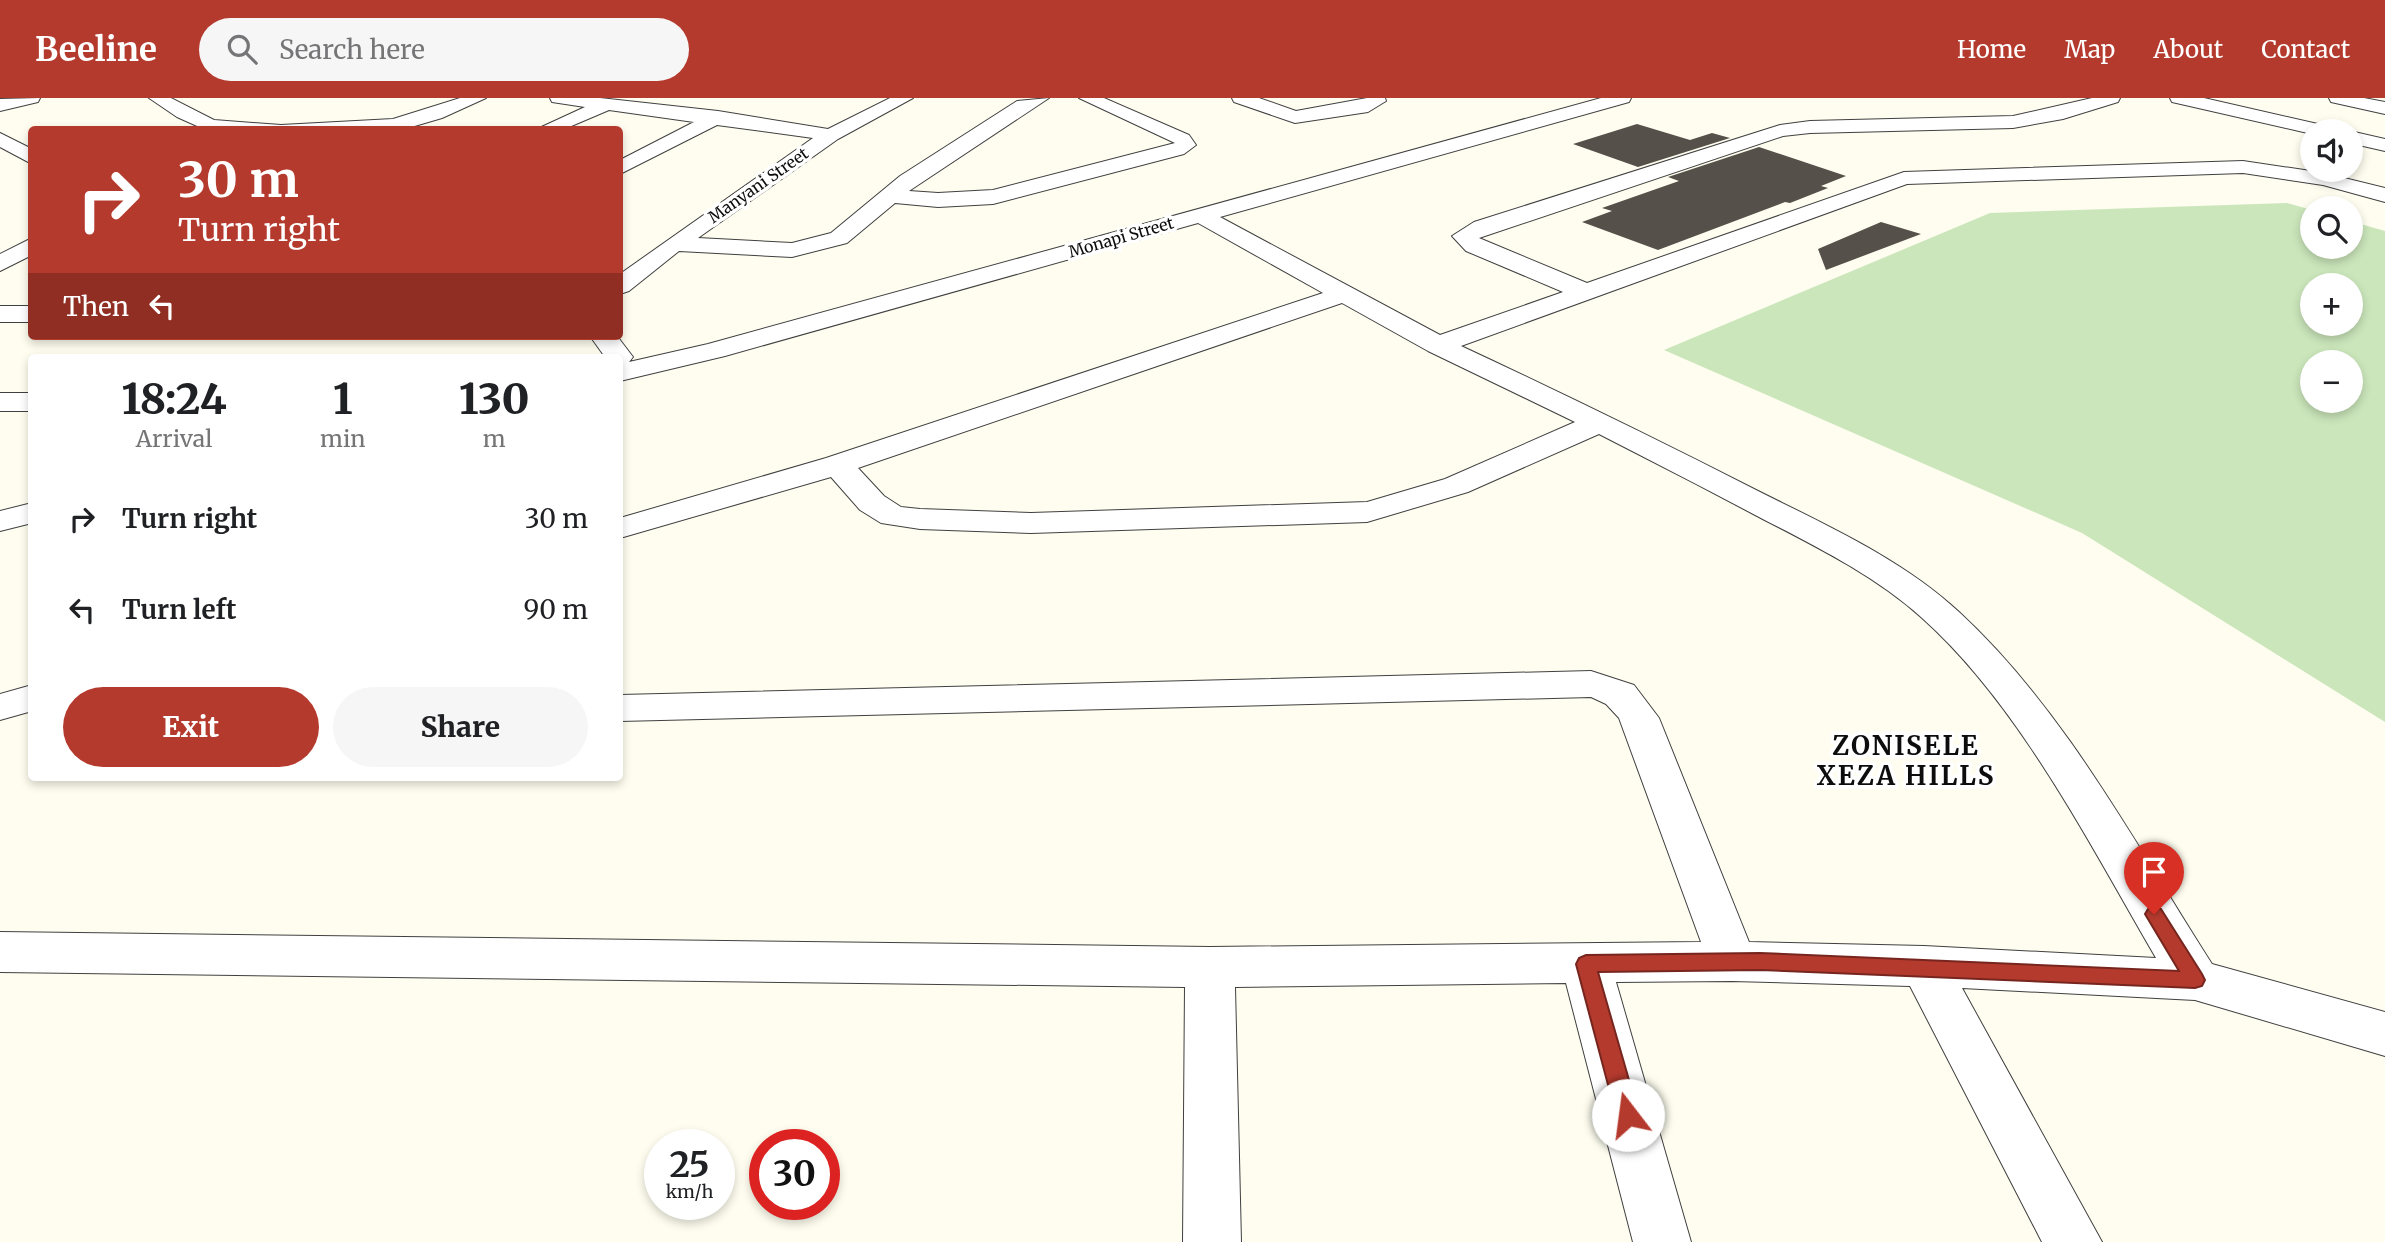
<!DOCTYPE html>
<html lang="en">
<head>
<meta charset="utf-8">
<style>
  :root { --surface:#fff; --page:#f6f6f6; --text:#202124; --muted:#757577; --accent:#b53a2e }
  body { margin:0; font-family:Merriweather,serif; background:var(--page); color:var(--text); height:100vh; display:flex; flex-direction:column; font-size:26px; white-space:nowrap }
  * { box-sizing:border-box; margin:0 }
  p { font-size:23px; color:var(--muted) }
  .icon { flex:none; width:38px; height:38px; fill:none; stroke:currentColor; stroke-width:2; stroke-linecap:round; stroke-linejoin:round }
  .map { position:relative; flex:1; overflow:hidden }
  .drawer { position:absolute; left:28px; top:256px; width:595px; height:427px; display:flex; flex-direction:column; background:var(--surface); border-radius:7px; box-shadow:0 4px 10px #0003 }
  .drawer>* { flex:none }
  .guide { position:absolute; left:28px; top:28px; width:595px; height:214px; border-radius:7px; box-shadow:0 4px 10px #0003; background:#b53a2e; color:#fff; overflow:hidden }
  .controls { position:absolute; left:2300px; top:21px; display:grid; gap:14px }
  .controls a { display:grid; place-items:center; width:63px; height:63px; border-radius:50%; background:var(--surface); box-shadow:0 4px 10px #0003; font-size:35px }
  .speed { position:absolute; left:644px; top:1031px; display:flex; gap:14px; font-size:35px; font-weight:700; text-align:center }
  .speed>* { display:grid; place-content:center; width:91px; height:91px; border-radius:50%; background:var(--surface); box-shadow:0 4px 10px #0003; line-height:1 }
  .speed small { font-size:18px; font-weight:400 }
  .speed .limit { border:10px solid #d22; background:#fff; color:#111 }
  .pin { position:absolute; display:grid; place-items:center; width:60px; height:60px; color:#fff; margin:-72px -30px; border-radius:50% 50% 50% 0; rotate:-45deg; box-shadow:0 0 7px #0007 }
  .pin .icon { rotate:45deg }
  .me { position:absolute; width:77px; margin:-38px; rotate:345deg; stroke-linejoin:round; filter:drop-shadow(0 0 5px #0008) }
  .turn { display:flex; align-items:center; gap:24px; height:147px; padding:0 35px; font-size:32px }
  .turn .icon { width:91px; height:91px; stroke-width:2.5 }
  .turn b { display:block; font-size:49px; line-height:60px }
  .then { display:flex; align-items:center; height:66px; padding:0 35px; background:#0003; gap:14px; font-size:26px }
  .eta { display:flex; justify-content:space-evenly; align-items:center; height:119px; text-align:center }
  .eta b { font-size:42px; font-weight:800; line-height:49px }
  .cta { display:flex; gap:14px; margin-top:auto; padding:14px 35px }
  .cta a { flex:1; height:80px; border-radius:42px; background:var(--accent); color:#fff; font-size:28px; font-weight:800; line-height:80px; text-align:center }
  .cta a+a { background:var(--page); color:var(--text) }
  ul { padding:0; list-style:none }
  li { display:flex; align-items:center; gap:21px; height:91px; padding:0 35px }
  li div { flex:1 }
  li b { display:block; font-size:26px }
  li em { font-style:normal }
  header { display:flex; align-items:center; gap:42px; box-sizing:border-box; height:98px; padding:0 35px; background:var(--accent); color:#fff }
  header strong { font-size:33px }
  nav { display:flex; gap:38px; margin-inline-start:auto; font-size:24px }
  .search { width:490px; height:63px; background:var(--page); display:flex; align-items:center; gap:18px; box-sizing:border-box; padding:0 24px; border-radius:38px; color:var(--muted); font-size:26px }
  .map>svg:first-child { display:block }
  .green { fill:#cbe6bb; fill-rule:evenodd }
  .building { fill:#55504a }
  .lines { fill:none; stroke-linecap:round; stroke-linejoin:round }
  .minor-casing { stroke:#404040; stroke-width:2 }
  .minor { fill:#fff; fill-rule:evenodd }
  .route { fill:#b53a2e; stroke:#76261e; stroke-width:2 }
  .labels { text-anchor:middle; stroke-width:7; stroke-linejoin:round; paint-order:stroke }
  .far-street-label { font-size:16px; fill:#0d0d0d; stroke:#fff }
  .district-label { font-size:26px; font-weight:bold; letter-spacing:2px; fill:#0d0d0d; stroke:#fff }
</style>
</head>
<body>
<header>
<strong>Beeline</strong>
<div class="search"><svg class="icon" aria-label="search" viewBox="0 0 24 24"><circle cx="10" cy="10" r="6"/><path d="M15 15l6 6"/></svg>Search here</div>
<nav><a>Home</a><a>Map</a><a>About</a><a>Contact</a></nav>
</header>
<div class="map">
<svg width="2385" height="1144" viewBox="0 0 2385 1144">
  <rect width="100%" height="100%" fill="#fefdef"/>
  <!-- green -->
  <path class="green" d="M2287,105L2312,112V149H2350V123L2385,133V624L2082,435L1664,252L1990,115ZM2312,187H2350V226H2312ZM2312,264H2350V303H2312Z"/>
  <!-- building -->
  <path class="building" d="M1637,26L1690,42L1712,35L1730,40L1638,69L1573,46Z
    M1759,49L1846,78L1821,88L1828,90L1790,105L1785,104L1658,152L1582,124L1612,113L1602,110L1679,83L1668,79Z
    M1881,124L1921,136L1826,172L1818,151Z"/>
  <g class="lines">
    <defs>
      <path id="minor" d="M40,0L38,4L0,13V1Z
        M149,0H171L214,22L281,27L393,21L460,0H486L442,20L401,32H206L177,19Z
        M550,0H600L718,13L828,31L890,0H913L838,41L698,140L792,145L831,135L900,78L1017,3L1049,0L909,93L938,95L993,92L1175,45L1079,0H1104L1189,37L1196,47L1184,56L993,106L938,109L895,105L847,145L792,159L679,153L629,193L620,196V176L813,40L717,27L620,76V62L694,24L609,12L562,32H535L585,9L552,4Z
        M1232,0H1259L1296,13L1367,0H1385L1386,3L1368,14L1295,25L1234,4Z
        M1601,0H1631L1629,4L1220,119L1440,237L1563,194L1466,153L1452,138L1474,124L1780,27L1810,23L2013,18L2092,0H2120L2118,4L2063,21L2013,30L1810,35L1783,38L1479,140L1587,185L1904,74L2243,63L2324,75L2385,90V104L2323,87L2243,75L1907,86L1461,248C1560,294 1658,342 1756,392C1826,427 1902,461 1959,514C2065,612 2135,746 2212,866L2385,914V958L2195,902L1962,890L2102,1144H2042L1910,888L1732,883L1616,884L1691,1144H1633L1566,885L1235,889L1241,1144H1183L1185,889L0,874V834L1210,849L1701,844L1619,620L1606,606L1591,599L620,623V597L1591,573L1634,587L1659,620L1749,844L1924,848L2156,860C2090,747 2019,606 1921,519C1874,477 1815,448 1759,419C1706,391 1652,363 1599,336L1468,394L1367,424L1031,435L920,431L881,425L860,412L831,379L620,440V420L826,360L1323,195L1198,125L725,258L620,283V259H605L590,238H617L633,259L629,264L708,246ZM1342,205L1428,253L1575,324L1445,381L1367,404L1031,415L920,411L901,409L884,398L858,370Z
        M2170,0H2204L2331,29L2334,33H2312V36L2172,4Z
        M2329,0H2364L2385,4V16L2331,4Z
        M2350,33L2385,41V53L2350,45Z
        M0,35L32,51V66L0,49Z
        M32,140V157L0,173V156Z
        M0,208H32V224H0Z
        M0,295H32V313H0Z
        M32,405V425L0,433V413Z
        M32,587V613L0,622V596Z"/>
    </defs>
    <!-- minor casing -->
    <use href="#minor" class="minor-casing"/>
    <!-- minor -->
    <use href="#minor" class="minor"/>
  </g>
  <!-- route -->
  <path class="route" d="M2154,808L2161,811L2202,876L2205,882L2202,888L2195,890L1760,872L1598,874L1639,1017L1635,1025L1628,1028L1620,1025L1616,1017L1576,866L1579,860L1586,857L1760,855L2179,873L2145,816L2148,811Z"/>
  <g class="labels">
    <!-- far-street labels -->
    <g class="far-street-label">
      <text transform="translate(758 87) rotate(-35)" y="6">Manyani Street</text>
      <text transform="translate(1121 139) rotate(-16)" y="6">Monapi Street</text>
    </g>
    <!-- district labels -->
    <g class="district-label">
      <text x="1906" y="657">ZONISELE<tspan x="1906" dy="30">XEZA HILLS</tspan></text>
    </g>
  </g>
</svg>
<div class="controls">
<a><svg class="icon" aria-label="sound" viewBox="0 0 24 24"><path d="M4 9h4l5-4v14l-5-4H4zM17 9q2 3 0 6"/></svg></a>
<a><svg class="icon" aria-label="search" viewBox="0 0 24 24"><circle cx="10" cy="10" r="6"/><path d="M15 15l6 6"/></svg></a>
<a>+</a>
<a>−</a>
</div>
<div class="speed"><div>25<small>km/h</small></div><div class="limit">30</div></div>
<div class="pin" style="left:2154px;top:816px;background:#d93025"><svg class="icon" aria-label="arrive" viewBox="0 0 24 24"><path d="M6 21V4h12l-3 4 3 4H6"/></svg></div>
<svg class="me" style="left:1628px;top:1017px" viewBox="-20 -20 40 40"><circle r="19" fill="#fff"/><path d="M0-13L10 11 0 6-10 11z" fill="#b53a2e"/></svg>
<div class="guide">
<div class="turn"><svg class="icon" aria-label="right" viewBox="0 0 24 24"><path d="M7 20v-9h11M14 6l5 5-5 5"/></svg><div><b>30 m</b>Turn right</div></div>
<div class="then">Then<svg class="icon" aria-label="left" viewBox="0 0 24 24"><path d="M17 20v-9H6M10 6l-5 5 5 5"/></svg></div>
</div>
<section class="drawer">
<div class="eta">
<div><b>18:24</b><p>Arrival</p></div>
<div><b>1</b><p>min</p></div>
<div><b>130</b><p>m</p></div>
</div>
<ul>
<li><svg class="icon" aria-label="right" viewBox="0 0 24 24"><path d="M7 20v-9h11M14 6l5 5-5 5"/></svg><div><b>Turn right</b></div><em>30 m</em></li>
<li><svg class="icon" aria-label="left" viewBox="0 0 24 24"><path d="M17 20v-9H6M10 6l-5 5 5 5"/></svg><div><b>Turn left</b></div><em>90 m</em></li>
</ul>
<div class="cta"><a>Exit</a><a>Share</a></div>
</section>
</div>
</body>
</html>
